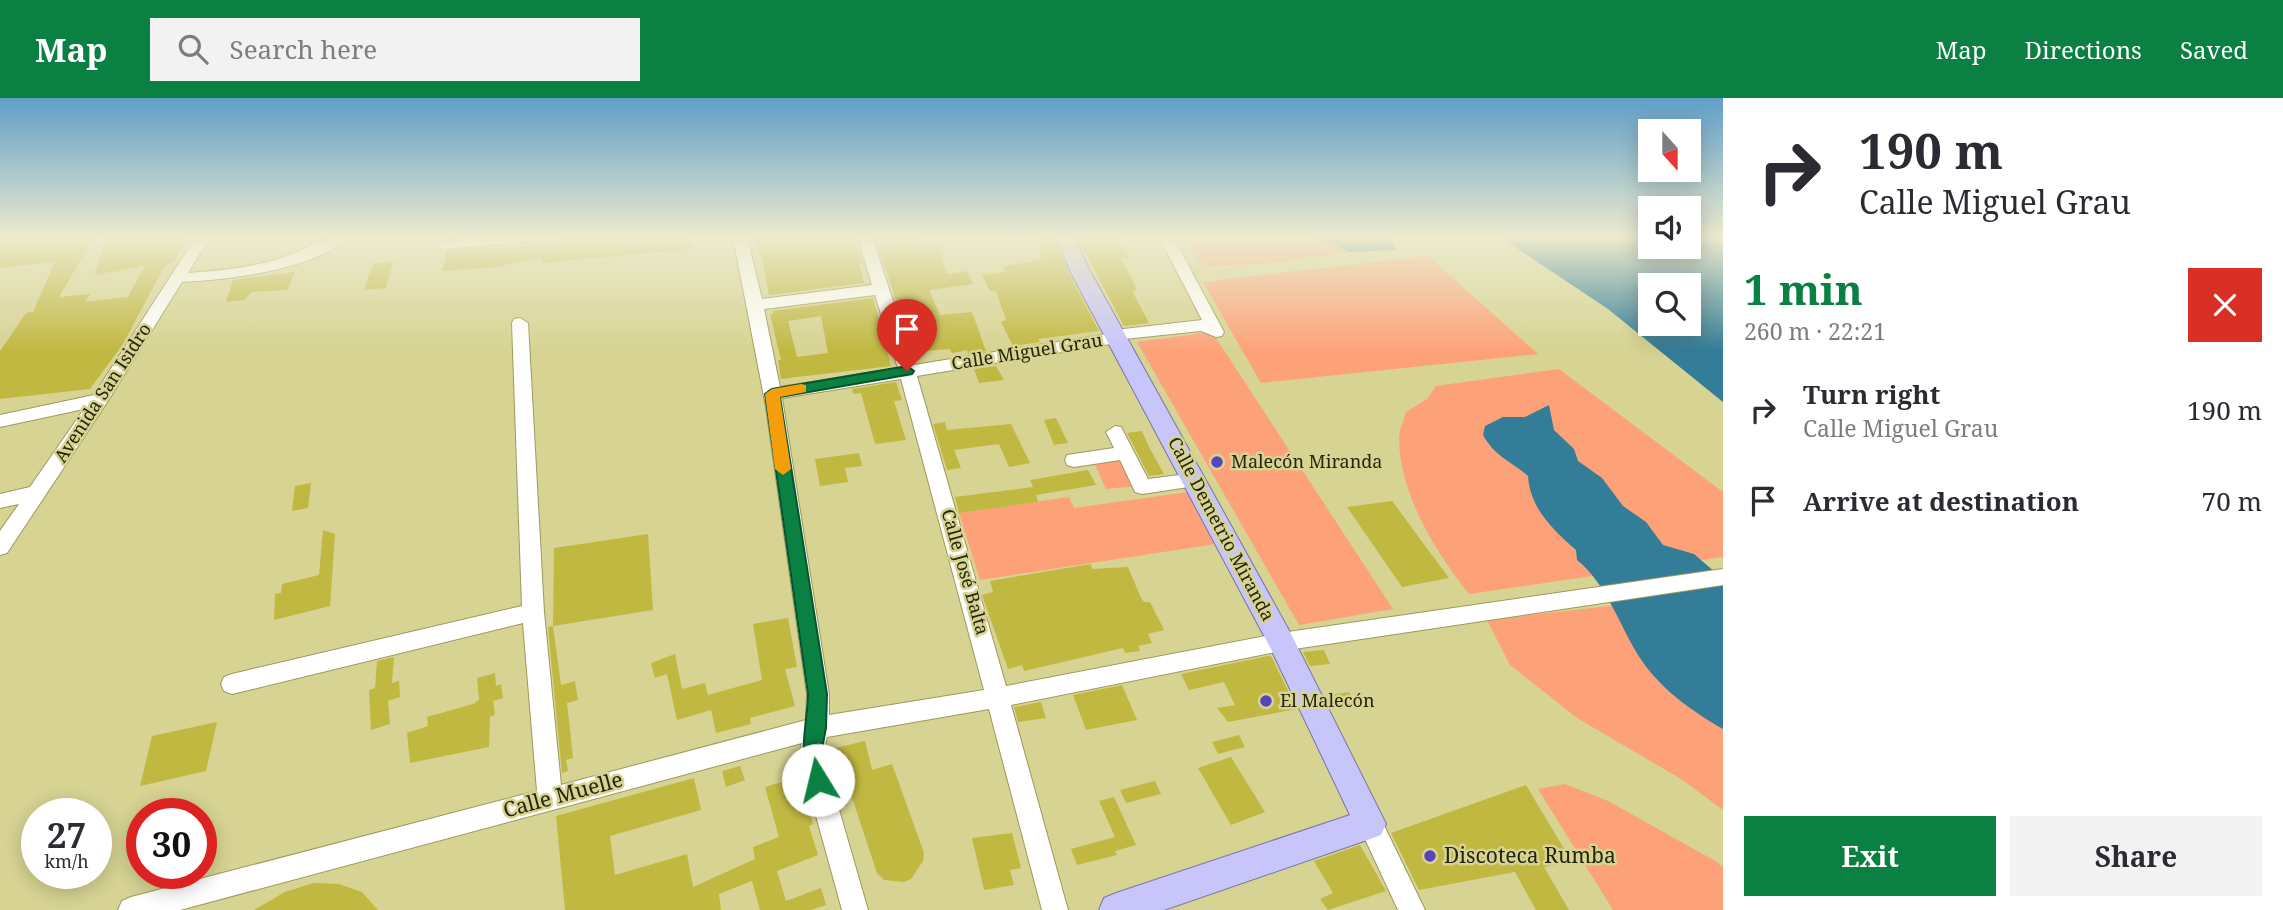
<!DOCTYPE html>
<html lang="en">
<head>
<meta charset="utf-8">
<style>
  :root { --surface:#fff; --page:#f2f2f3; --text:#2b2b33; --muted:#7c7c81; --accent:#0b8043 }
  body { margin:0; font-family:"Noto Serif",serif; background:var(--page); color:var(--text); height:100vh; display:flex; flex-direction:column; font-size:26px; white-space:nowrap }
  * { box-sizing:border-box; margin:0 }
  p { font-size:23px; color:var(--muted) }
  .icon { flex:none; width:38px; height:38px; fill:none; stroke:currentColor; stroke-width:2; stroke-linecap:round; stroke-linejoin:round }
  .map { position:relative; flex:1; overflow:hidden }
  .side { display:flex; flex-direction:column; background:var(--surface); width:560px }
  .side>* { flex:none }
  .top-card { background:#fff; color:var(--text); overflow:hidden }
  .needle { width:46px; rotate:159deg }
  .fabs { position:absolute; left:1638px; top:21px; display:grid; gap:14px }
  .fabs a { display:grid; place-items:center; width:63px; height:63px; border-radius:0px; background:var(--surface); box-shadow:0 4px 18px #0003; font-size:35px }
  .speed { position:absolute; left:21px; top:700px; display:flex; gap:14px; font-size:35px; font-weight:700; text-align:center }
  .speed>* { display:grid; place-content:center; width:91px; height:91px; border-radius:50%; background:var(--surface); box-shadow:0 4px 18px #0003; line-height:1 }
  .speed small { font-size:18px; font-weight:400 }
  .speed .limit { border:10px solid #d22; background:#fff; color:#111 }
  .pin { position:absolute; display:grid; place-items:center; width:60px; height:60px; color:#fff; margin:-72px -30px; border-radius:50% 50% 50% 0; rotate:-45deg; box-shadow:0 0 7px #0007 }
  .pin .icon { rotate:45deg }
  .me { position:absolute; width:77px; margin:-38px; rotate:351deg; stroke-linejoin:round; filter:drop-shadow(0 0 5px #0008) }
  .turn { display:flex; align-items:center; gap:24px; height:147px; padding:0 21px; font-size:32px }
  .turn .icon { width:91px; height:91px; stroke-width:2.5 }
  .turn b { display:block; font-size:49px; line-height:60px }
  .round { display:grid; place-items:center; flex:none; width:74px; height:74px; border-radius:0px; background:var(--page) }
  .headline { display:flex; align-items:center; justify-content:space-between; height:119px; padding:0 21px }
  h1 { font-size:42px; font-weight:700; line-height:52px; color:var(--accent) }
  .cta { display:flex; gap:14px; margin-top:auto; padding:14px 21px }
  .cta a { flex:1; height:80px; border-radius:0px; background:var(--accent); color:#fff; font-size:28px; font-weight:700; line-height:80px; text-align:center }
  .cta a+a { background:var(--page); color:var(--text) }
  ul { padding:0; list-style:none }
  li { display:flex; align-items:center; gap:21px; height:91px; padding:0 21px }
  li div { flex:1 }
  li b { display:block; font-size:26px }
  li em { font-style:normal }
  header { display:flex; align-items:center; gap:42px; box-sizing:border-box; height:98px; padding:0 35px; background:var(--accent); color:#fff }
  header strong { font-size:33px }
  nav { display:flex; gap:38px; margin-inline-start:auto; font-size:24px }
  .search { width:490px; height:63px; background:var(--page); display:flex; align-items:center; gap:18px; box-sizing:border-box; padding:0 24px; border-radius:0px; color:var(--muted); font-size:26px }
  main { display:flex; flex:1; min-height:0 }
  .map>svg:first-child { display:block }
  .green { fill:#fda278 }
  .water { fill:#347d98; fill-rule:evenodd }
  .building { fill:#c1b842; fill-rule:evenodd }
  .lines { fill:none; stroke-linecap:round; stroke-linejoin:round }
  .minor-casing { stroke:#9e995c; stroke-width:2 }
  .major-casing { stroke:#7774a5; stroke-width:2 }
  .minor { fill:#fff; fill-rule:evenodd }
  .major { fill:#c8c5fb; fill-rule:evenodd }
  .route { fill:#0b8043; stroke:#07532c; stroke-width:2 }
  .slow { fill:#f59e0b }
  .poi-dot { fill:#5743bb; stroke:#d7d393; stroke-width:2.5 }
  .labels { text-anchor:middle; stroke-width:5; stroke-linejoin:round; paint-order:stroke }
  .street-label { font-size:18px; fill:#26240a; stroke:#d7d393 }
  .poi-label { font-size:18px; fill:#26240a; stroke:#d7d393; text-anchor:start }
  .near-street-label { font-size:21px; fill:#26240a; stroke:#d7d393 }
  .near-poi-label { font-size:21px; fill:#26240a; stroke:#d7d393; text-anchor:start }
</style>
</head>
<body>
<header>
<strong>Map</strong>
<div class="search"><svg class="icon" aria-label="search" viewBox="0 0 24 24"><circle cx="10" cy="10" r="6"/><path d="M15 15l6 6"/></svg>Search here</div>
<nav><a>Map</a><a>Directions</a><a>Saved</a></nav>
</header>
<main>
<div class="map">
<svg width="1723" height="812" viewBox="0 0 1723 812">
  <rect width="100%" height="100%" fill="#d7d393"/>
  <!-- green -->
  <path class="green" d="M1186,139H1300V142L1325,143L1350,154L1274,165L1210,168C1193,164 1194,153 1186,139Z
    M1428,158L1538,256L1261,285L1203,184Z
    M1212,234L1393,511L1299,527L1137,244Z
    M1559,271L1723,394V459L1469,496C1436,455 1399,395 1399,340C1399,332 1404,322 1406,314L1427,301L1436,288Z
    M1124,357L1139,388L1106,391L1093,362Z
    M1188,394L1216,446L980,482L959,415L1069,399L1074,410Z
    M1723,495V712L1681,681L1577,620L1510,567L1487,522Z
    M1565,686L1608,703L1717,764L1723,769V812H1613L1538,691Z"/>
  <!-- water -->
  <path class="water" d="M1301,139H1390L1396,152L1350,154L1325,143Z
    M1500,139H1650V149H1689V139H1723V304L1608,211ZM1689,187V226H1650V187Z
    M1549,307L1554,332L1574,351L1578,363L1602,380L1623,408L1646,424L1663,447L1694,456L1723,481V631C1690,612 1659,590 1638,557C1619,526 1606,485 1577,462L1576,452C1553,432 1530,410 1528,378C1510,362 1496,360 1483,337L1485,328L1503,319H1525Z"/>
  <!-- building -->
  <path class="building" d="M0,139H94L59,199L90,196L85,204L128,199L145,168L95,177L105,139H185L176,162L164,169L123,246L90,291L0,301V253L26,215L33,214L55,164L0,170Z
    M577,139H691L692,151L542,165V160L527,162L498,169L443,173L446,153L521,149Z
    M753,139H853L863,165L859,166L864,185L769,197L762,161Z
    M916,139L919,147L938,145L947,176L967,173L973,186L929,192L940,217L972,214L986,253L968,256L967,252L952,255L950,251L924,253L916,225L904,227L876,141Z
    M1038,139H1054L1068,174L1099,233L1038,241L1040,244L1013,248L1001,224L1006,222L996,193H990L982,177L1005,174L1003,168L1041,162Z
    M1077,139H1116L1129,160H1121L1137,192L1132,193L1149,225L1124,228Z
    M393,163L386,190L364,192L373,166Z
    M295,174L287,192L251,194L245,202L226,204L233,182Z
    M873,200L891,268L781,281L778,262H781L770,216H773V213ZM821,218L828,255L797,259L788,223Z
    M996,268L1004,282L979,285L974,271Z
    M896,284L902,302L894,303L906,342L875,346L861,295L853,296L852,291Z
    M1056,320L1068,345L1054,347L1044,322Z
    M945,324L947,332L1011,326L1030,365L1009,369L999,346L954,352L961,370L947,372L933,326Z
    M1142,333L1149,349L1164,376L1149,378L1127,335Z
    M859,355L862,368L845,370L848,384L820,388L815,361Z
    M1088,372L1096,387L1036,397L1038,404L959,415L955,399L1033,389L1030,382Z
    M311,385L308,410L292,413L295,388Z
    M1392,403L1449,480L1402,489L1347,409Z
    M323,432L335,436L330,508L274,522L275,496L281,495L282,486L319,477Z
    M648,436L653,512L553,528L554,450Z
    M1091,466L1092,471L1128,469L1141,500L1144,504H1150L1164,532L1148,536L1152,545L1138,548L1140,553L1125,555L1123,550L1024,573L1022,567L1008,571L982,497L993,494L990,483Z
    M788,520L797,569L785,571L795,608L750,620L751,626L716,635L711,612L677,622L667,576L655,580L651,565L675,556L682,591L705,585L708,597L762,582L753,526Z
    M553,528L561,587L575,583L578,602L567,605L573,660L566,662L568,673L562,675L548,529Z
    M1324,552L1330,566L1310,568L1303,554Z
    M1268,558H1271L1297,611L1228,624L1217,610L1235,607L1224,584L1189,592L1181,576Z
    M394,559L392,585L399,583L400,599L388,603L390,626L371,632L369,592L375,590L377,563Z
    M495,575L496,588L501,586L503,600L493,603L495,617L490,619L489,649L410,665L407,635L428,628L427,619L473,606L479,602L477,580Z
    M1122,587L1137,622L1086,632L1073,597Z
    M1349,594L1356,606L1331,611L1325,598Z
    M1041,604L1046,620L1018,624L1014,609Z
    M217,624L206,673L140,688L152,638Z
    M1239,637L1245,649L1218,656L1212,644Z
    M865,643L872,672L892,666L924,755L923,763L911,781L904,784L884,782L877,775L840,663L828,665L826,656L827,652Z
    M1231,659L1265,714L1231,727L1198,670Z
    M740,668L745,682L726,689L722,673Z
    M798,679L813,726L809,728L818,757L777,773L786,803L821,790L826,807L811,812H760L752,783L719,796L721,812H565L556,718L694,680L701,712L610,738L615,777L687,756L693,789L755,761L753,749L779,739L765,689Z
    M1155,683L1161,696L1126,705L1120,692Z
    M1526,687L1572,764L1544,769L1569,812H1536L1515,774L1419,792L1391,735Z
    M1114,699L1136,747L1115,753L1117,757L1077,767L1071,751L1115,739L1099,703Z
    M1012,735L1021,770L1010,772L1014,787L984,792L972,740Z
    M1360,747L1386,793L1328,812L1320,801L1333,795L1314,763Z
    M313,785L339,786L362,794L378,812H254L285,794Z"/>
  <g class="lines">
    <defs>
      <path id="minor" d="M196,139H210L188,175C217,173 247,170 275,162C300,155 322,138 347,139C317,172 225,182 182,184L106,306L7,455L0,457V433L19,406L0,410V396L30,389L84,311L0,329V317L94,297Z
        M487,139H543L536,143L444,151L437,147L444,143Z
        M733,139H747L762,201L872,187L858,139H872L914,267L1107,236L1115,232L1202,222L1159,139H1173L1224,234L1222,238L1216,239L1201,233L1124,241L1117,245L917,278L1006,588L1281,535L1723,471V487L1281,553L1011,607L1068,812H1042L989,611L827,639L823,656L868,812H842L799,656L802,645L180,812H118L122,803L131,799L537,693L523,525L232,596L224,593L221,586L224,579L232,576L522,508L512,225L514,221L520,220L528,225L544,514L561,687L806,622L807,596L766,309ZM875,197L898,270L780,289L764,211ZM901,281L984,592L829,617V596L782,300Z
        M1115,328L1121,329L1148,381L1195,375L1202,377L1204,382L1202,387L1142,396L1135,394L1120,362L1074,369L1067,367L1065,362L1067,357L1114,350L1106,334Z
        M1370,714L1379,717L1425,812H1398L1358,726L1361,717Z"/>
      <path id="major" d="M1056,139H1074L1090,173L1291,536L1386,726L1381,737L1370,741L1164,812H1099L1104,800L1116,795L1350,717L1271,551L1070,173Z"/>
    </defs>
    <!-- minor casing -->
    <use href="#minor" class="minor-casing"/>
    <!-- major casing -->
    <use href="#major" class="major-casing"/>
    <!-- minor -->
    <use href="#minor" class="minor"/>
    <!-- major -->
    <use href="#major" class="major"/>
  </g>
  <!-- sky -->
  <linearGradient id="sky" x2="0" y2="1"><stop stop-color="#609ec8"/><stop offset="0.55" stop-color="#edebce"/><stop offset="1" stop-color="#edebce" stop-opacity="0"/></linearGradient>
  <rect width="1723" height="253" fill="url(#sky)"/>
  <!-- route -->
  <path class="route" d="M907,268L914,273L912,276L780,299L827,596L826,630L821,656L828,682L825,688L818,691L811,688C797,655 807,631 808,596L765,296L772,291Z"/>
  <!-- slow -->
  <path class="slow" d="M801,286L806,287V294L780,299L791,371L783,377L775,371L765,296L772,291Z"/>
  <!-- markers -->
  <g class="poi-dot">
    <circle cx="1217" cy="364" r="7"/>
    <circle cx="1266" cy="603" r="7"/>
    <circle cx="1430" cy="758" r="7"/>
  </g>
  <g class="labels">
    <!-- street labels -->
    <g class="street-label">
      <text transform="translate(1027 254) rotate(-9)" y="6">Calle Miguel Grau</text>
      <text transform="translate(103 295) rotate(-57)" y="6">Avenida San Isidro</text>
      <text transform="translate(1221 431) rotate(62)" y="6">Calle Demetrio Miranda</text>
      <text transform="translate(965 474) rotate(74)" y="6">Calle José Balta</text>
    </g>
    <!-- poi labels -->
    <g class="poi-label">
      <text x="1231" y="370">Malecón Miranda</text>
      <text x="1280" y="609">El Malecón</text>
    </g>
    <!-- near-street labels -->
    <g class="near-street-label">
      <text transform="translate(563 697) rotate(-15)" y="7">Calle Muelle</text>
    </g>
    <!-- near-poi labels -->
    <g class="near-poi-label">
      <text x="1444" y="765">Discoteca Rumba</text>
    </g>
  </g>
</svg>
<div class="fabs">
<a><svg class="needle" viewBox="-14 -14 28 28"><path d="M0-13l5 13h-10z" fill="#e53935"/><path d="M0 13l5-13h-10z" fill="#7c7c81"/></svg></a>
<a><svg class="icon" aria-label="sound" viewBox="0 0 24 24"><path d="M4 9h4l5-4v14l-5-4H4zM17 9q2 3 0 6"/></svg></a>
<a><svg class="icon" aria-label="search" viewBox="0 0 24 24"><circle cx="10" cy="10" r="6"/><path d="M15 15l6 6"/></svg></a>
</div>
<div class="speed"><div>27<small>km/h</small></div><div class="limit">30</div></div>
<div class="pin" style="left:907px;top:273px;background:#d93025"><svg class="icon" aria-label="arrive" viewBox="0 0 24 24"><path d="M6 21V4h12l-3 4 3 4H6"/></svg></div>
<svg class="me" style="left:818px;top:682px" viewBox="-20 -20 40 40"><circle r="19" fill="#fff"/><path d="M0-13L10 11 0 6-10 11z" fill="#0b8043"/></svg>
</div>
<section class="side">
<div class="top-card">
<div class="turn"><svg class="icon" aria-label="right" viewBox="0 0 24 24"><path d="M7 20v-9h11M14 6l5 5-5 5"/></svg><div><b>190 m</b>Calle Miguel Grau</div></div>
</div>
<div class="headline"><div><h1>1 min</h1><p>260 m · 22:21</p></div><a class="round" style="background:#d93025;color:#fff"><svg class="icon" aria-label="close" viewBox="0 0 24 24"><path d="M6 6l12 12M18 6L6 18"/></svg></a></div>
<ul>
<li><svg class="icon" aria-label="right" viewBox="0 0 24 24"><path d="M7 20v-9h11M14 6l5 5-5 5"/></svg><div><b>Turn right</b><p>Calle Miguel Grau</p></div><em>190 m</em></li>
<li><svg class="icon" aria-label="arrive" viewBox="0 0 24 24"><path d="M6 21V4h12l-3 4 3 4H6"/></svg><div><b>Arrive at destination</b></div><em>70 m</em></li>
</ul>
<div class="cta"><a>Exit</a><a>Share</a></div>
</section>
</main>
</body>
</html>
